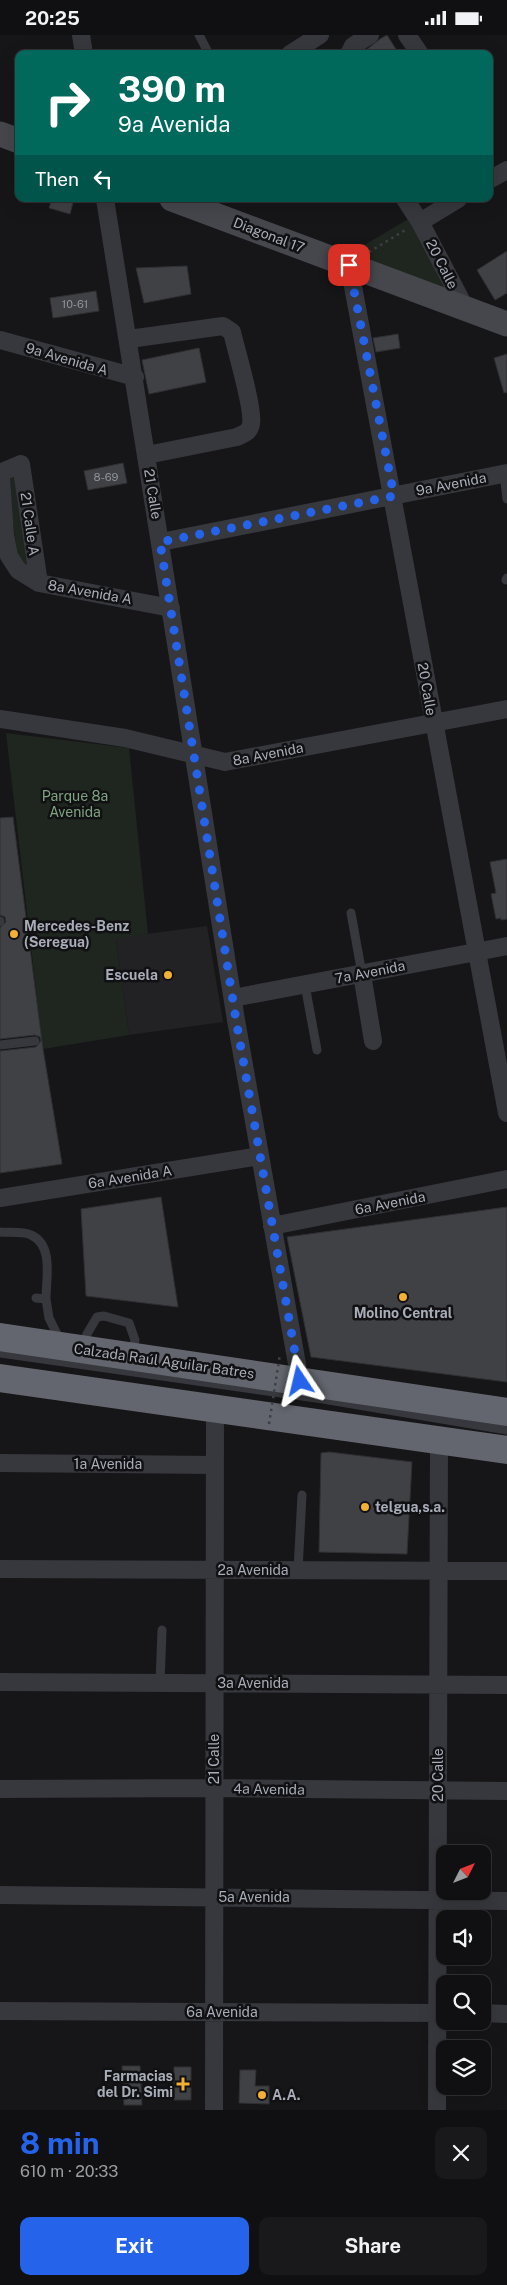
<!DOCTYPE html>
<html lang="en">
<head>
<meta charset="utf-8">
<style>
  :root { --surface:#101012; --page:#19191b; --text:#f1f3f6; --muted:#9c9d9f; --line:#303032; --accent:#2563eb }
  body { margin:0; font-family:"Public Sans",sans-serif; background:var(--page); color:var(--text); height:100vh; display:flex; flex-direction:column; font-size:19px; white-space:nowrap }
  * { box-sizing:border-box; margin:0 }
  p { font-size:16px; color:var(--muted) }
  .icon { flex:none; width:28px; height:28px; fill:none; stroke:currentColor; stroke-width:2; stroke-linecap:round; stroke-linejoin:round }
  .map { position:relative; height:2075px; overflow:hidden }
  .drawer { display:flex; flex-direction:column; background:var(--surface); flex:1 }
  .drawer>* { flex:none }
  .guide { position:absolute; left:15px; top:15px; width:478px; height:152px; border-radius:10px; box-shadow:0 5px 20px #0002,0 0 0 1px var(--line); background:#00695c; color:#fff; overflow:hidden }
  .needle { width:32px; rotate:48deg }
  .fabs { position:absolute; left:436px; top:1810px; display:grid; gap:10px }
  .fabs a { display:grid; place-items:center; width:55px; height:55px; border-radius:10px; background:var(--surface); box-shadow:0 5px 20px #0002,0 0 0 1px var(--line); font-size:25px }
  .pin { position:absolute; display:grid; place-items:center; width:42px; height:42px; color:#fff; margin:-21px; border-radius:10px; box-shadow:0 2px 8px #0006 }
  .me { position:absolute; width:55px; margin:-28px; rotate:350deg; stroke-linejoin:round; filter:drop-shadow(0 0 4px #0008) }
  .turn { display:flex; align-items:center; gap:18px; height:105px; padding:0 20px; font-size:22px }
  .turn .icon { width:65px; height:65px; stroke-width:2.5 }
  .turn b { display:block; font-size:35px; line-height:42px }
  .then { display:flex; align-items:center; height:48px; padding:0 20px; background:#0003; gap:10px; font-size:19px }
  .round { display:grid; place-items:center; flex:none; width:52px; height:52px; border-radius:10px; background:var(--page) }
  .headline { display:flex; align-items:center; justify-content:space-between; height:85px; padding:0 20px }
  h1 { font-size:30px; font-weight:700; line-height:38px; color:var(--accent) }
  .cta { display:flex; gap:10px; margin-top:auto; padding:10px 20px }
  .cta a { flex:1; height:58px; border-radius:10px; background:var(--accent); color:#fff; font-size:20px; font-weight:700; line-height:58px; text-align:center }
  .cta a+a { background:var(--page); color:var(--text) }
  .status { display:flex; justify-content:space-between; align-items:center; height:35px; padding:0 25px; background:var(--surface); direction:ltr }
  .status svg { height:14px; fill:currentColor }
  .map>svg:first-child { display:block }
  .built { fill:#222225 }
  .green { fill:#1e261f }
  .building { fill:#404145; stroke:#303034 }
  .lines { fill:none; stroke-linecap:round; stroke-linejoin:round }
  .path { stroke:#3d3f44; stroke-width:2.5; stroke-dasharray:2.5 4; stroke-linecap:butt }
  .lane { stroke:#37383d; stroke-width:9 }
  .street { stroke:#37383d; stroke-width:18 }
  .secondary { stroke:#45474d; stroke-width:25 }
  .highway { stroke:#63666e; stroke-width:28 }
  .path-bridge { stroke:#3d3f44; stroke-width:2.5; stroke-dasharray:2.5 4; stroke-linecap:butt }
  .route { stroke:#2563eb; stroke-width:9; stroke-dasharray:0 16.2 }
  .poi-dot { fill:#f2b134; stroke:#111113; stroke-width:2 }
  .labels { text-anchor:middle; stroke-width:5; stroke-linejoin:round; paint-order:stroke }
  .number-label { font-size:11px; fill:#8e929b }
  .street-label { font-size:14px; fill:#a8adb8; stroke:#111113 }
  .park-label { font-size:14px; fill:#7fa381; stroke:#111113 }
  .poi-label { font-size:14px; font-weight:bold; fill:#a8adb8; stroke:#111113; text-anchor:start }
</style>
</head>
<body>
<div class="status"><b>20:25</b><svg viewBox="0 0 49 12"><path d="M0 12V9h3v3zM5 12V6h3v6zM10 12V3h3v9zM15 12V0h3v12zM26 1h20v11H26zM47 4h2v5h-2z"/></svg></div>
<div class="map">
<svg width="507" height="2075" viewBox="0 0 507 2075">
  <rect width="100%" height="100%" fill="#161618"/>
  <!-- built -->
  <path class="built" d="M207,891L223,987L129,1000L116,903Z"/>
  <!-- green -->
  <path class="green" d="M415,180L460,263L351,218Z
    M17,437L30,534L18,525L7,445Z
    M6,698L129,713L148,899L116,904L129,1000L43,1014Z"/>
  <!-- building -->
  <path class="building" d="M387,0L399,19H361L380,4Z
    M52,164H74L70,179L49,173Z
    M507,216V258L495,265L477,235Z
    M187,231L191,259L144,268L136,233Z
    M96,256L99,276L53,283L50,263Z
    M398,299L400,313L376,317L373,303Z
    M199,313L206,347L149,359L142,325Z
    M507,319V357L504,358L494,323Z
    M123,428L127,448L88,455L84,436Z
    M13,782L43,1014L62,1129L0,1138V1016L36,1012L41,1006L40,1002L35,1000L0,1004V893L6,887L5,882L0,880V783Z
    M507,824V884L501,885V883L496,884L491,859L496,858L490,827Z
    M161,1162L178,1272L86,1261L81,1174Z
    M507,1172V1347L311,1322L287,1202Z
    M329,1417L412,1427L407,1519L319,1517L321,1418Z
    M122,2031H140L142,2070H124Z
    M174,2032H191V2065H174Z
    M240,2035H256L255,2051H269V2069L239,2068Z"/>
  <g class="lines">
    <!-- path -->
    <path class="path" d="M369,217L407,194"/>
    <!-- lane -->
    <path class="lane" d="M199,0L209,19
      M504,439L507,464
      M506,545L507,543
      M351,878L362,939
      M0,886V887
      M305,950L317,1015
      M0,1010L35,1006
      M0,1197C9,1198 23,1196 31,1200C54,1210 46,1244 46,1264
      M36,1263L46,1264L49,1283L61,1307
      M83,1310L87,1299L97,1282L104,1281L129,1288L135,1305L132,1319
      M0,1318L323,1364L507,1395
      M298,1535L302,1460
      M160,1648L162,1595"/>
    <!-- street -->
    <path class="street" d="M81,0L84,19
      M407,0L420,19
      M290,19L320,0
      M349,19L353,11L370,0
      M489,145L507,135
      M105,164L236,985L300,1346
      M405,164L420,187L460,263L462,272
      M420,187L458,164
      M349,230L507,1078
      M129,304L223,291L232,297C236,315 254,374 251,389C250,397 243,399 237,402L147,420
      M0,305L135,342
      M161,507L507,438
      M39,548L21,429L2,437L1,444L5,500L9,521L18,535L39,548L171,573
      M0,684L125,703L225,727L507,674
      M362,939L373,1006
      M233,963L507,911
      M0,1163L260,1121
      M272,1191L507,1144
      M0,1428L215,1430
      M0,1534L507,1536
      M0,1647L507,1650
      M0,1754L214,1753L507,1756
      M0,1860L507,1866
      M0,1976L445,1978
      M482,1978L507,1979
      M214,2075L215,1372
      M437,2075L439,1405"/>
    <!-- secondary -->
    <path class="secondary" d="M0,99L19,106
      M172,164L507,289"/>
    <!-- highway -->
    <path class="highway" d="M0,1302L507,1377
      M0,1343L507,1415"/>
    <!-- path-bridge -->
    <path class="path-bridge" d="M269,1389L280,1319"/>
  </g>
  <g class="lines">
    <!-- route -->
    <path class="route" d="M300,1346L236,985L160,507L394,461L349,230"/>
  </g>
  <!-- markers -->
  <g class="poi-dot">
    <circle cx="14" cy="899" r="5"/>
    <circle cx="168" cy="940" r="5"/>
    <circle cx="403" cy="1262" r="5"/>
    <circle cx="365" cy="1472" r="5"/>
    <path d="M180.5 2041.5h5v5h5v5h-5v5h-5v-5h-5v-5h5z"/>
    <circle cx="262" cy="2060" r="5"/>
  </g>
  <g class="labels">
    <!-- number labels -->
    <g class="number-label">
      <text x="75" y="273">10-61</text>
      <text x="106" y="446">8-69</text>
    </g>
    <!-- street labels -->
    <g class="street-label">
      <text transform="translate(269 200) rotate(21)" y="5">Diagonal 17</text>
      <text transform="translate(442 229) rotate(63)" y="5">20 Calle</text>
      <text transform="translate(67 324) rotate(16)" y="5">9a Avenida A</text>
      <text transform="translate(451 449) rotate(-11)" y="5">9a Avenida</text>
      <text transform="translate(153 459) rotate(81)" y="5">21 Calle</text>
      <text transform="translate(30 489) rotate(82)" y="5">21 Calle A</text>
      <text transform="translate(90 557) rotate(10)" y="5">8a Avenida A</text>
      <text transform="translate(427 654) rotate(80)" y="5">20 Calle</text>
      <text transform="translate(268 719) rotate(-11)" y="5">8a Avenida</text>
      <text transform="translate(370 937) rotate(-11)" y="5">7a Avenida</text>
      <text transform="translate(130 1142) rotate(-9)" y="5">6a Avenida A</text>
      <text transform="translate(390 1168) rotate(-11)" y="5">6a Avenida</text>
      <text transform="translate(164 1326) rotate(8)" y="5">Calzada Raúl Aguilar Batres</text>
      <text x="108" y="1434">1a Avenida</text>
      <text x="253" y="1540">2a Avenida</text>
      <text x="253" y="1653">3a Avenida</text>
      <text transform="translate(214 1724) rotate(-90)" y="5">21 Calle</text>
      <text transform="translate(438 1740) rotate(-90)" y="5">20 Calle</text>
      <text transform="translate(269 1754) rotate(1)" y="5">4a Avenida</text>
      <text x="254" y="1867">5a Avenida</text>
      <text x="222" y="1982">6a Avenida</text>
    </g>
    <!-- park labels -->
    <g class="park-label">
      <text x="75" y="766">Parque 8a<tspan x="75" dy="16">Avenida</tspan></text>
    </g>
    <!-- poi labels -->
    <g class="poi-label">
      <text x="24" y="896">Mercedes-Benz<tspan x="24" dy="16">(Seregua)</tspan></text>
      <text x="158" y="945" text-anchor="end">Escuela</text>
      <text x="403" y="1283" text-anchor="middle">Molino Central</text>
      <text x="375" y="1477">telgua,s.a.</text>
      <text x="173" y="2046" text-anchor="end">Farmacias<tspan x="173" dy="16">del Dr. Simi</tspan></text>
      <text x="272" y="2065">A.A.</text>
    </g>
  </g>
</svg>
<div class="fabs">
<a><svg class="needle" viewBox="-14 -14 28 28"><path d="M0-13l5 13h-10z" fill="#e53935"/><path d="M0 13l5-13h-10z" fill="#9c9d9f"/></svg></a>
<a><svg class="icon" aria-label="sound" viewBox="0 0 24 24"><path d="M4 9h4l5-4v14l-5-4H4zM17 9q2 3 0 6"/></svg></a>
<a><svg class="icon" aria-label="search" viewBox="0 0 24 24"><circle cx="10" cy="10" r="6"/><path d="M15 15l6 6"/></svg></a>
<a><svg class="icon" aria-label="layers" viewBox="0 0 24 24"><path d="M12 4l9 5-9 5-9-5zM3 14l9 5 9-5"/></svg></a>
</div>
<div class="pin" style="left:349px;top:230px;background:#d93025"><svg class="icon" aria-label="arrive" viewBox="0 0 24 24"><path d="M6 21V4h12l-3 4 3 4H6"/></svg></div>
<svg class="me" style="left:300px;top:1346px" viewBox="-20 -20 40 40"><path d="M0-17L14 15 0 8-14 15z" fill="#2563eb" stroke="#fff" stroke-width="4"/></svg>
<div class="guide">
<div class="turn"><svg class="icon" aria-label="right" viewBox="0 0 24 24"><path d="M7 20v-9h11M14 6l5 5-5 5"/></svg><div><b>390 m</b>9a Avenida</div></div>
<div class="then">Then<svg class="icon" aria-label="left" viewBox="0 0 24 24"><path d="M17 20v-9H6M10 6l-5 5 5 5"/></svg></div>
</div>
</div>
<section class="drawer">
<div class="headline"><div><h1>8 min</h1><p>610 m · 20:33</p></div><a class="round"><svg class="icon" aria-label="close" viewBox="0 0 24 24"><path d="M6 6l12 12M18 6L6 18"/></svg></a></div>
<div class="cta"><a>Exit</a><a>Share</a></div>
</section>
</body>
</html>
